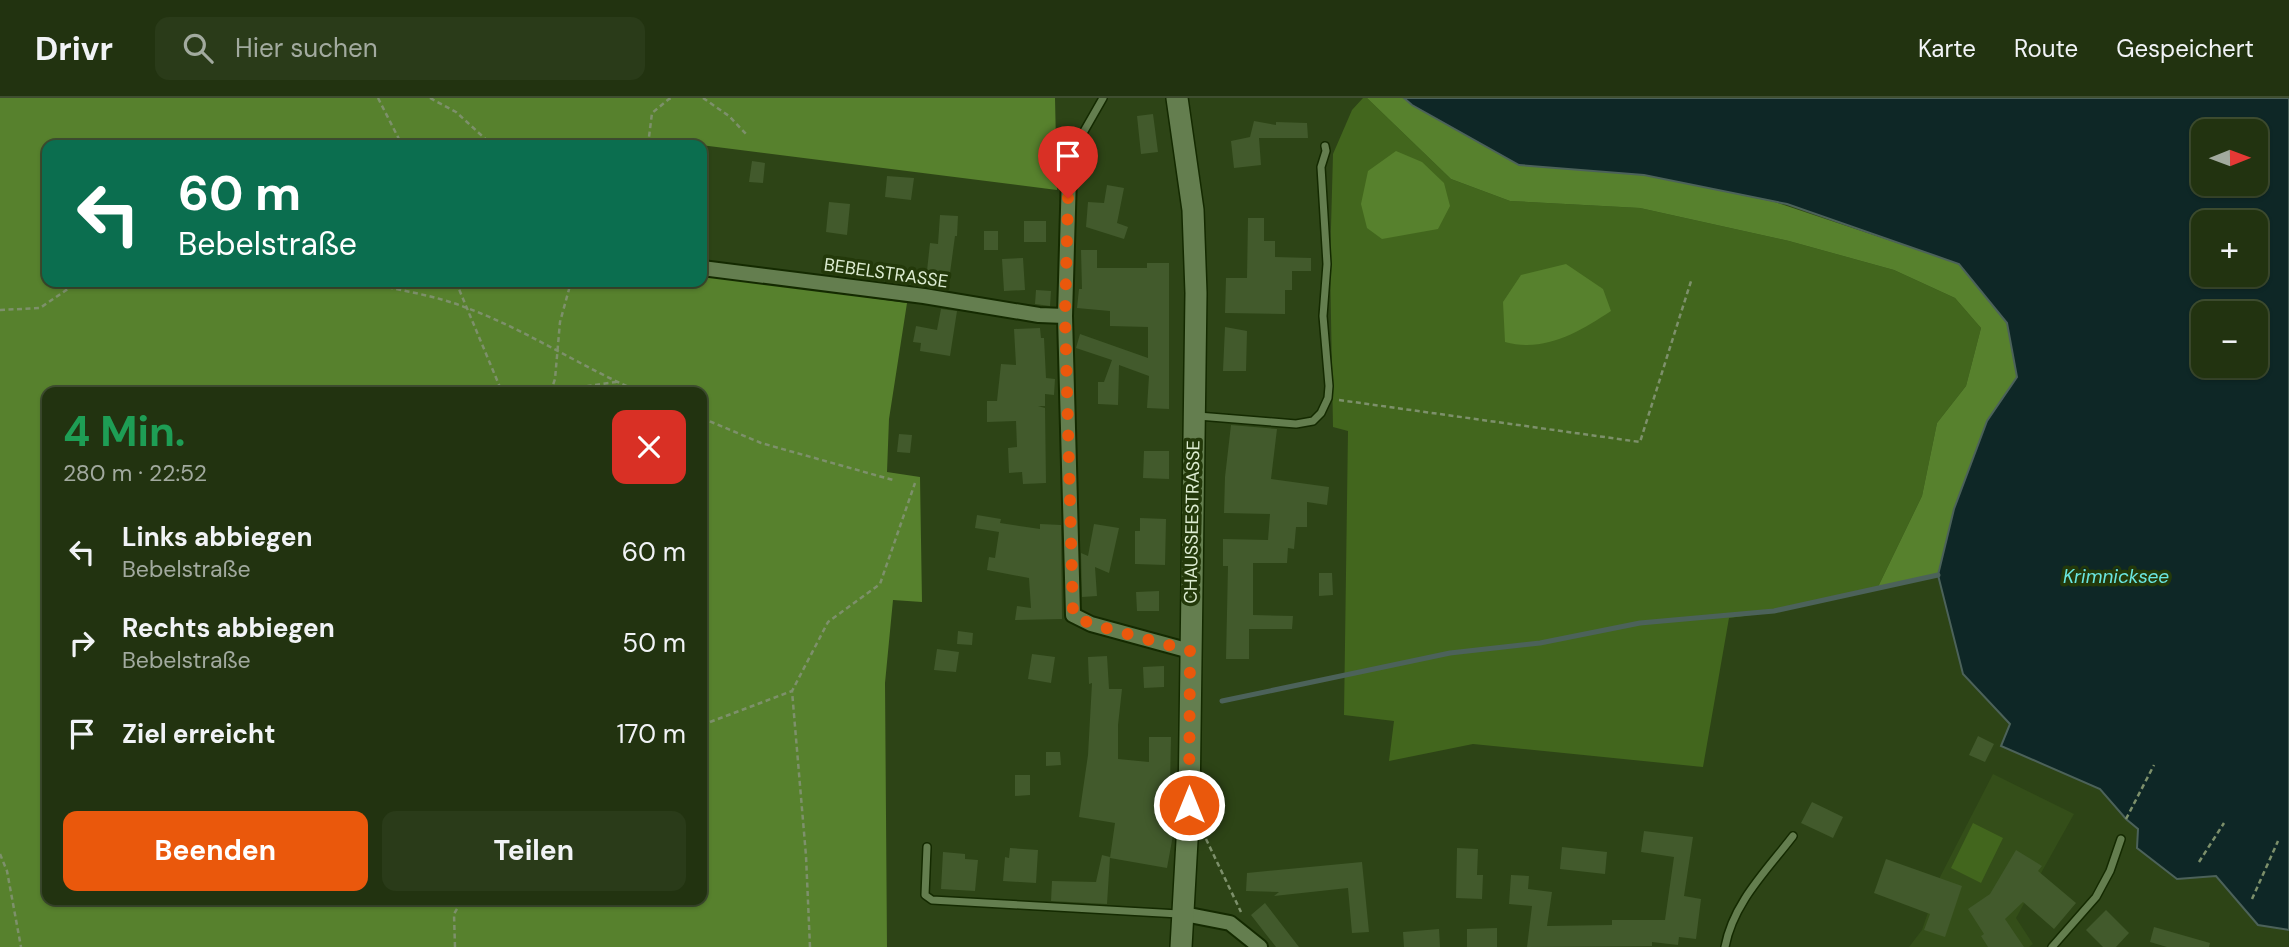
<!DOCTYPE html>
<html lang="de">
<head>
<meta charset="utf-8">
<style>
  :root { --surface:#223310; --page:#2a3b19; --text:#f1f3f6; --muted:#a2aa9f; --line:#3f4e30; --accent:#ea580c }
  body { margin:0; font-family:"DM Sans",sans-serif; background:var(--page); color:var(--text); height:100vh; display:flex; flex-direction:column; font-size:26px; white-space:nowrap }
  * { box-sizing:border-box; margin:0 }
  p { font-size:23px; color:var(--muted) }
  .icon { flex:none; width:38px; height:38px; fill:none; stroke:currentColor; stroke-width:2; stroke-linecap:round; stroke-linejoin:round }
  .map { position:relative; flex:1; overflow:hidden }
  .panel { position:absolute; left:42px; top:289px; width:665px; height:518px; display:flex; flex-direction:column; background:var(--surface); border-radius:14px; box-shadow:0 2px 5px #0004,0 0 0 2px var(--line) }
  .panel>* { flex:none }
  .banner { position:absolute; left:42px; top:42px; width:665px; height:147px; border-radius:14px; box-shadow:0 2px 5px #0004,0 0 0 2px var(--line); background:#0b6e4f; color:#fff; overflow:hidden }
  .needle { width:46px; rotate:89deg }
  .controls { position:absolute; left:2191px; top:21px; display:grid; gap:14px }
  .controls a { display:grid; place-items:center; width:77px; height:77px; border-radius:14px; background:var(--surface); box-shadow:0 2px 5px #0004,0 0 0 2px var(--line); font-size:35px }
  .pin { position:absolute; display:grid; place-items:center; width:60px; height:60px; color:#fff; margin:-72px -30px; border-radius:50% 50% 50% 0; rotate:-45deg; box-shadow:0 0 7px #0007 }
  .pin .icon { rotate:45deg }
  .me { position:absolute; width:77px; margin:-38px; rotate:0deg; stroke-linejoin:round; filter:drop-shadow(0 0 5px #0008) }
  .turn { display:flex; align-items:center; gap:24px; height:147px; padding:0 21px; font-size:32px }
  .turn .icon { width:91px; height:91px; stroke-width:2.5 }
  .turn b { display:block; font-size:49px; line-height:60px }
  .round { display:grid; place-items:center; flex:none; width:74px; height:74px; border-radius:14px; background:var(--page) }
  .overview { display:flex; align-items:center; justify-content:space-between; height:119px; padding:0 21px }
  h1 { font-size:42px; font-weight:700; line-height:52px; color:#1e9e55 }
  .button { display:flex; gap:14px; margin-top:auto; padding:14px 21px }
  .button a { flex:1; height:80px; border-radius:14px; background:var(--accent); color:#fff; font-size:28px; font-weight:700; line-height:80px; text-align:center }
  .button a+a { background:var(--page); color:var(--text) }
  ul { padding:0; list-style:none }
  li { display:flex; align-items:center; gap:21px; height:91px; padding:0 21px }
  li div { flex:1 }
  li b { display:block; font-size:26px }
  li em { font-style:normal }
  header { display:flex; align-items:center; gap:42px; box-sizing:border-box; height:98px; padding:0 35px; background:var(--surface); border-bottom:2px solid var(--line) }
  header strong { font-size:33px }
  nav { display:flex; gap:38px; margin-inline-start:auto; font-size:24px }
  .search { width:490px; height:63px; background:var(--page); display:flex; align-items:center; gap:18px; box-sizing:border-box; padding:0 24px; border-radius:14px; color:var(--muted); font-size:26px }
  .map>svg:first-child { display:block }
  .built { fill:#344e19 }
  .green { fill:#42661d }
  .forest { fill:#57812d; fill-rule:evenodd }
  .water { fill:#0e2726; stroke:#4c625a; stroke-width:2; fill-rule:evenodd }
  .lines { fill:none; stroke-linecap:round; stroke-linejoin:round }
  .stream { stroke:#4c625a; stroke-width:5 }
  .building { fill:#425a2c }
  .service-casing { stroke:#142a00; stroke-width:10 }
  .minor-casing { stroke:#142a00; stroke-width:18 }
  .secondary-casing { stroke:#142a00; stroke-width:24 }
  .path { stroke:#7d906b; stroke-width:2.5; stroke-dasharray:5 3.5; stroke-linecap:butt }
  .service { stroke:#647e4f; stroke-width:7 }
  .minor { stroke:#647e4f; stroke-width:14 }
  .secondary { stroke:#647e4f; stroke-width:21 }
  .route { stroke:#ea580c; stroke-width:12; stroke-dasharray:0 21.6 }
  .labels { text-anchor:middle; stroke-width:7; stroke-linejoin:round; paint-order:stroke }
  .street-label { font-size:18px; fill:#deedd3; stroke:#23390a }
  .water-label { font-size:19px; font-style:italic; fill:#6ae6e1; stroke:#23390a }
</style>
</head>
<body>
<header>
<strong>Drivr</strong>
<div class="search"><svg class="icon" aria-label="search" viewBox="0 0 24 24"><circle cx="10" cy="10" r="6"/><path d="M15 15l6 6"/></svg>Hier suchen</div>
<nav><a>Karte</a><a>Route</a><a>Gespeichert</a></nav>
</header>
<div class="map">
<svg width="2289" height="849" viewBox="0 0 2289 849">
  <rect width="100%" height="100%" fill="#2d4416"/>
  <!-- built -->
  <path class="built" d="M1993,676L2074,716L2016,820L2033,846L2029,849H1909L1922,832L1940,779Z"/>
  <!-- green -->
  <path class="green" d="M1363,0H1367L1451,81L1510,103L1640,110L1789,143L1894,172L1955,200L1981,230L1966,288L1937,325L1922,398L1877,491L1775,514L1729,520L1703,669L1473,646L1389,663L1394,623L1344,617L1348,333L1333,329L1330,166L1333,56L1352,12Z
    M1973,725L2003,740L1981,785L1951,770Z"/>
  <!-- forest -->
  <path class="forest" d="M0,0H1055L1057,92L677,44L676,47H47V184H702V176L907,205L889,321L887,374L920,379L922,504L893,502L885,585L887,849H0ZM47,294H702V802H47Z
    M1367,0H1404L1412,7L1519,67L1644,77L1775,104L1960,166L2007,225L2017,279L1987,323L1954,411L1938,477L1877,491L1922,398L1937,325L1966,288L1981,230L1955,200L1894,172L1789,143L1640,110L1510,103L1451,81Z
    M1396,53L1422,64L1444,85L1450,108L1438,131L1382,141L1367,130L1361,106L1368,73Z
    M1566,166L1603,191L1611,213C1579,234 1544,255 1505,244L1503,204L1521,177Z"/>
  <!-- water -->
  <path class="water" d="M1404,0H2289V832L2258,827L2216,778L2177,781L2137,750L2138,731L2126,721L2100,691L2001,648L2010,626L1963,576L1938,477L1954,411L1987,323L2017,279L2007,225L1959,166L1787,106L1644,77L1519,67L1412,7ZM2203,33H2256V86H2203ZM2203,124H2256V177H2203ZM2203,215H2256V268H2203Z"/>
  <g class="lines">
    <!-- stream -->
    <path class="stream" d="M1222,603L1450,555L1540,545L1640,525L1774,513L1938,477"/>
  </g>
  <!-- building -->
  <path class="building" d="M1153,16L1158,54L1141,56L1137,18Z
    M1254,23L1276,27V24L1307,25L1308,40H1259L1261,67L1234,70L1231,43L1250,39Z
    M752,63L765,65L763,85L749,84Z
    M887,78L914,80L911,102L885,99Z
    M1107,87L1124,90L1117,125L1128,129L1124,141L1086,129L1088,104L1104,105Z
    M829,104L850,106L847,137L826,134Z
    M940,117L958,118L957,138H955L950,175L927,173L930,145L938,146Z
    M1248,120H1264V143H1275V159L1311,160V173H1292V192H1285V216L1225,215L1226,180H1247Z
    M1024,123H1046V144H1024Z
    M984,133H998V152H984Z
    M1081,152H1097V170H1147V165H1169V311L1147,310L1149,278L1119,267L1118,307L1098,306V284H1104L1112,262L1076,250L1080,236L1148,260V229L1110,228V213L1077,210L1079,191H1082Z
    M1023,160L1025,192L1004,193L1002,161Z
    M1036,192L1051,193L1050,208L1035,206Z
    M941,211L957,213L950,258L920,253L921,245L913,244L916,228L937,232Z
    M1225,229L1247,233L1246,273H1223Z
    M1040,230L1041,240H1044L1046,280L1055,281L1054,297L1045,296V308H1038L1045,310L1046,385L1023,386L1022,374L1009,375L1008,350L1017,349L1016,323L987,324V303H997L1001,266L1016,267L1014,231Z
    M1231,327L1277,331L1271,381L1329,389L1327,407L1307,404V429H1296L1294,451L1288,450L1287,465H1253V517L1293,518L1292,531H1249V561H1226L1228,468H1223V441L1268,442L1270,416L1224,415L1225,379Z
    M899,336L912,337L910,355L897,354Z
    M1144,353H1169V381L1143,380Z
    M977,417L1001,421L1000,425L1040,431V426L1061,427L1062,521L1015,522L1017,508L1031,510L1029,480L987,472L989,459L995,460L999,434L975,430Z
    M1140,420L1166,421L1165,467L1135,466V433H1140Z
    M1094,426L1119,430L1109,475L1095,469L1097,498L1082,499L1081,455L1088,458Z
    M1319,475H1332L1333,497L1319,498Z
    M1159,493V513H1137L1136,494Z
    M958,533L973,535L972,547L957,546Z
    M937,551L959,554L956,574L934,572Z
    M1032,556L1055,559L1051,585L1028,581Z
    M1107,558L1109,591H1122L1118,627V661L1149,664V639H1171L1169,736L1173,737L1167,770L1110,760L1115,725L1079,719L1088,657L1092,585L1089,586L1088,559Z
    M1164,568V589L1144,590L1143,569Z
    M1978,638L1994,646L1985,664L1969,657Z
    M1046,654H1060L1061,667L1046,668Z
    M1015,677H1030V697L1015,698Z
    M1812,704L1843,719L1833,740L1801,725Z
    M1644,733L1693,739L1684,798L1701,801L1696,841L1679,839L1678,847L1652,844V848L1527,849L1532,808L1509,806L1511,777L1529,778L1528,791L1552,794L1547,828L1612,827V822H1665L1674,759L1641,754Z
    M1562,749L1607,754L1605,776L1560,771Z
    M1010,750L1038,752L1036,785L1003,783L1005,759L1009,760Z
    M1457,750L1478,751L1477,777H1483L1482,801L1456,800Z
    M2016,752L2042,768L2038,773L2076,805L2054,831L2023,804L2005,821L2024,849H1988L1981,838L1984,836L1968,811L1990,796Z
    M943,754L965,756V761L978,762L975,793L941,791Z
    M1102,757L1110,759L1107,806L1051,803L1052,783L1096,784Z
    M1886,761L1962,788L1945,839L1924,832L1930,816L1874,795Z
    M1362,764L1369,834L1352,835L1348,790L1274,798L1279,794L1246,793L1247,775Z
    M1265,805L1299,849H1276L1251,817Z
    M2106,812L2129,835L2116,849H2103L2086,832Z
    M2154,829L2210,845L2209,849H2167L2150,844Z
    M1497,830V849H1467V831Z
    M1439,831L1440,849H1404L1403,834Z"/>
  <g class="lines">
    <defs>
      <path id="service" d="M1069,77L1071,56L1103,0
        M1198,318L1296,326L1313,323L1321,315L1328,300L1329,288L1323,218L1327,166L1321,69L1326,53L1325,48
        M927,749L925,797L932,802L1179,816
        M1725,849C1733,805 1767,772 1793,738
        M2052,849L2096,799L2110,773L2121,741"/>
      <path id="minor" d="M1069,77L1065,218L1073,517L1091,526L1190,553
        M702,170L924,198L1039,217L1065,218
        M1184,816L1230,825L1260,849"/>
      <path id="secondary" d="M1177,0L1193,112L1196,195L1189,707L1181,849"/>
    </defs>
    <!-- service casing -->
    <use href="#service" class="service-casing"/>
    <!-- minor casing -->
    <use href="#minor" class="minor-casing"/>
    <!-- secondary casing -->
    <use href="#secondary" class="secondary-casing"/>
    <!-- path -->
    <path class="path" d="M378,0L402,47
      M430,0L456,14L492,47
      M703,0L729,18L746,36
      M648,47L652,15L669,1L673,0
      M363,184C397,192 435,197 467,210C527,232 581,269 640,294
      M456,184L502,294
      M0,212L40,210L78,184
      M553,293L616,284
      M554,294L552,290L555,281L560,224L571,184
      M1339,302L1640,344L1692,180
      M702,320L761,345L893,382
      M702,627L792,593
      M2126,721L2154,667
      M1206,741L1241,814
      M0,756L7,773L21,849
      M2199,764L2224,725
      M2252,801L2278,743
      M455,849L454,816L462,802
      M810,849L806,758L792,593L828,524L880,486L915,385"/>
    <!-- service -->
    <use href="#service" class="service"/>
    <!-- minor -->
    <use href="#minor" class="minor"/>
    <!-- secondary -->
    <use href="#secondary" class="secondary"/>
  </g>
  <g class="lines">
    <!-- route -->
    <path class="route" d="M1068,100L1065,218L1073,517L1091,526L1190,553L1189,707"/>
  </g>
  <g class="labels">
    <!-- street labels -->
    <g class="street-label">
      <text transform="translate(886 175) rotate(8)" y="6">BEBELSTRASSE</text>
      <text transform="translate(1192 424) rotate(-89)" y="6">CHAUSSEESTRASSE</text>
    </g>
    <!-- water labels -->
    <g class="water-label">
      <text x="2116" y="485">Krimnicksee</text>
    </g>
  </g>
</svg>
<div class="controls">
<a><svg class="needle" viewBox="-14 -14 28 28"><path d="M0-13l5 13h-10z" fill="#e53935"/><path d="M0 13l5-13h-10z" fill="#a2aa9f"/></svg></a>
<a>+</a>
<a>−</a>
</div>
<div class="pin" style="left:1068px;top:100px;background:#d93025"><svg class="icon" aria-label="arrive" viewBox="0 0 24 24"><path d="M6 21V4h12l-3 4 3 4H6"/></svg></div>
<svg class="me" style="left:1189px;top:707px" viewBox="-20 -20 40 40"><circle r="17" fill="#ea580c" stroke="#fff" stroke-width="3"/><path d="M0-11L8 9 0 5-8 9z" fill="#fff"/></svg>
<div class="banner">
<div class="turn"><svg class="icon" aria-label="left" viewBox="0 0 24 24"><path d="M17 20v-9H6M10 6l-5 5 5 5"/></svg><div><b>60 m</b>Bebelstraße</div></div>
</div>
<section class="panel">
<div class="overview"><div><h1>4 Min.</h1><p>280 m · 22:52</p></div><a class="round" style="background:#d93025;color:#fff"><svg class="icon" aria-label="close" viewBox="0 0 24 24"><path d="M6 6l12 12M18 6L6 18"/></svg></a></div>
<ul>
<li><svg class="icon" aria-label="left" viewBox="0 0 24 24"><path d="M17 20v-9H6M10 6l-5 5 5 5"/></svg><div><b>Links abbiegen</b><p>Bebelstraße</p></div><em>60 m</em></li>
<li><svg class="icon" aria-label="right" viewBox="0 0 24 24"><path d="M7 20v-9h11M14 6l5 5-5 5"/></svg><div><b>Rechts abbiegen</b><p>Bebelstraße</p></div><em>50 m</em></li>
<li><svg class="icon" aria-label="arrive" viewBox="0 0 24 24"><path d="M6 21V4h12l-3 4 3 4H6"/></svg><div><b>Ziel erreicht</b></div><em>170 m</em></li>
</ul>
<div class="button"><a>Beenden</a><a>Teilen</a></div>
</section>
</div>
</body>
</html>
